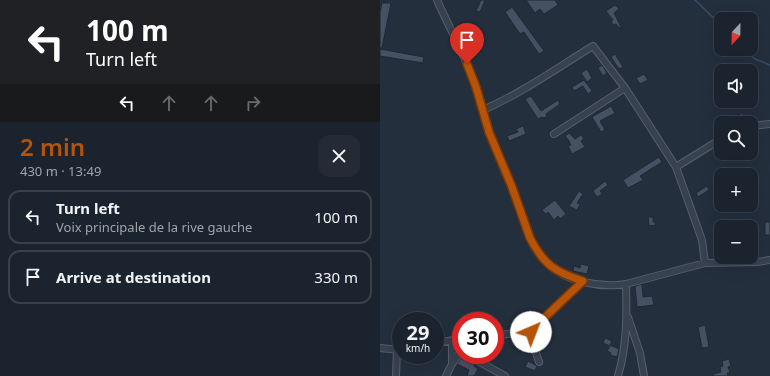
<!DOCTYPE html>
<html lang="en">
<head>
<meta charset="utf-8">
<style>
  :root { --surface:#1b232e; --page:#242b36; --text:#f1f3f6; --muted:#a0a4aa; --line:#39404a; --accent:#b45309 }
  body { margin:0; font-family:"Noto Sans",sans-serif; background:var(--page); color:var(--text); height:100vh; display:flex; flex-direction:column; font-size:15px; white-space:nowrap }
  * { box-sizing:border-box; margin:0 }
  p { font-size:13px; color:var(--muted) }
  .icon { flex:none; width:22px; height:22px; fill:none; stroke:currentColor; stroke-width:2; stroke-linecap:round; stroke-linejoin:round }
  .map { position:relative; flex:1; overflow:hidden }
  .drawer { display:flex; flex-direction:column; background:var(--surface); width:380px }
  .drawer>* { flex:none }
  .top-card { background:#202124; color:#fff; overflow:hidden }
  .needle { width:26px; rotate:202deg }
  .tools { position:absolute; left:334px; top:12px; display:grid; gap:8px }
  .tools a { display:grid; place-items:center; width:44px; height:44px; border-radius:8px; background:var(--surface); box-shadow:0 4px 16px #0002,0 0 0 1px var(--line); font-size:20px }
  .speed { position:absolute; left:12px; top:312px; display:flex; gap:8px; font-size:20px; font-weight:700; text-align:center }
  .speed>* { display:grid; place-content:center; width:52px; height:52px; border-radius:50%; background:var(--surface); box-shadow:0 4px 16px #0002,0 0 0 1px var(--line); line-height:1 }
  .speed small { font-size:10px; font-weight:400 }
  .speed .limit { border:6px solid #d22; background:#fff; color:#111 }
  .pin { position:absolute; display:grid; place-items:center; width:34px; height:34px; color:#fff; margin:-41px -17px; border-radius:50% 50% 50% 0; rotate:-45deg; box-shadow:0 0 4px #0007 }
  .pin .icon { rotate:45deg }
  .me { position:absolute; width:44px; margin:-22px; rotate:44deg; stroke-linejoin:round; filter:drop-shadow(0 0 3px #0008) }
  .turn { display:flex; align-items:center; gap:14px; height:84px; padding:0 20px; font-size:18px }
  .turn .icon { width:52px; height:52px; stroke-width:2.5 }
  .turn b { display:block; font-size:28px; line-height:34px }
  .lanes { display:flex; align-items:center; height:38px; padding:0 20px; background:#0003; justify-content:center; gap:20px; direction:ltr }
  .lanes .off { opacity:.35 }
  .round { display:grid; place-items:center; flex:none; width:42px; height:42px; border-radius:12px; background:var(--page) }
  .summary { display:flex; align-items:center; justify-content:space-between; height:68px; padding:0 20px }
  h1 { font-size:24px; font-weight:600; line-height:30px; color:var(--accent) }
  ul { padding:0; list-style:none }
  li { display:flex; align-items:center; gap:12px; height:54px; margin:0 8px 6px; padding:0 12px; border:2px solid var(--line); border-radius:12px }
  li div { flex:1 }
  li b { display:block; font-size:15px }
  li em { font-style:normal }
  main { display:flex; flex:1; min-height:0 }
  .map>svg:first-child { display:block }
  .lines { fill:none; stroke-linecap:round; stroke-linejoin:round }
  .stream { stroke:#394c67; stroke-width:1.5 }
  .building { fill:#455162; stroke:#1f2835 }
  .minor-casing { stroke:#565f6c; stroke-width:8 }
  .minor { stroke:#38414e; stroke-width:6 }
  .route-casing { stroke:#753606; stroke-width:10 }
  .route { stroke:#b45309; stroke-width:7 }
</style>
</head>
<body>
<main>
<section class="drawer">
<div class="top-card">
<div class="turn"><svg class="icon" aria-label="left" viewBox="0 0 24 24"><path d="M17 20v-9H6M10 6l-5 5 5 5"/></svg><div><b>100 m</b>Turn left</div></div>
<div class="lanes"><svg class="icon" aria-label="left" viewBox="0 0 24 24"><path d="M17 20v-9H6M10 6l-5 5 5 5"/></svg><svg class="icon off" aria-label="ahead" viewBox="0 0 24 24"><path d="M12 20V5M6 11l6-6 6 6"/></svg><svg class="icon off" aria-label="ahead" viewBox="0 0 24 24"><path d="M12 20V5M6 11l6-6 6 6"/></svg><svg class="icon off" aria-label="right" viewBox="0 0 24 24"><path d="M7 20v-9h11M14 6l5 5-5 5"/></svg></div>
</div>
<div class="summary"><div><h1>2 min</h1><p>430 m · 13:49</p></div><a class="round"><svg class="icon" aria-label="close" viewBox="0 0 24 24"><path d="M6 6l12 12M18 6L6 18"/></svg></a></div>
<ul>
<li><svg class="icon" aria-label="left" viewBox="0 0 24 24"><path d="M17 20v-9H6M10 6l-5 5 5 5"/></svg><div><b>Turn left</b><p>Voix principale de la rive gauche</p></div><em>100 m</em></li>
<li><svg class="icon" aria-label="arrive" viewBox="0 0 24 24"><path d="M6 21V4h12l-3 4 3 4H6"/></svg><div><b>Arrive at destination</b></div><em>330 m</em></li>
</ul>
</section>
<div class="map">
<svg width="390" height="376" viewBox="0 0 390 376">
  <rect width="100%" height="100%" fill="#242f3e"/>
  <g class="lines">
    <!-- stream -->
    <path class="stream" d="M315,0L341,25
      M363,49L375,59L390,65"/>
  </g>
  <!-- building -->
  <path class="building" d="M101,0H105L100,12L96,11Z
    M146,0H175L178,5L164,14L160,9L155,13Z
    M2,3H11L2,48H0V12Z
    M235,5L239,9L234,13L241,27L239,28L236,24L233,25L231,21L233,20L226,11Z
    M132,7L164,51L159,54L144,32L140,34L125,12Z
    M0,49L44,57L43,63L0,56Z
    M235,54L243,67L239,69L231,57Z
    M222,65L227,73L223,76L218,68Z
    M207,69L212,78L207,82L201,73Z
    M264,74L268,80L260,84L256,78Z
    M204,80L212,91L208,94L203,86L194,91L192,87Z
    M151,96L161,111L178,100L180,104L166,114L167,116L164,118L162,117L158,119L145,99Z
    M231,106L235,113L220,121L225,130L221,132L212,117Z
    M362,113L365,117L357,121L358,123H347Z
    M143,126L146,134L129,141L127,136L138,132L136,129Z
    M189,133L195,139L201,135L204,139L201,141L205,147L192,154L188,146L191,145L189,142H190L185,136Z
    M279,157L282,162L260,176L263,180L248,188L243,180Z
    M225,181L228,185L220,191L222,194L217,197L213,191Z
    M327,186L329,190L318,197L316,193Z
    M199,191L203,194L197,203L200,204L197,210L189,206Z
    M175,200L186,214L180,219L178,216L174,220L168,212L166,214L162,210Z
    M268,217H273V222H275L276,225L269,226Z
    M385,222H390V235H385Z
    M201,264L209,266L207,274L193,271L194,266L200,268Z
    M262,284L263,297L272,296L274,305L257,307L255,286Z
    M325,325L329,347L322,348L318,327Z
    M225,338L232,341L230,345L239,349L237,357L230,355L231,353L227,351L230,346L223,343Z
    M82,357L94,364L93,365L98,369L94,376H87L89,370L77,364Z
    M349,359L351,366L348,367L350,373H347L348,376H334L333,374L341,372L340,367L343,366L342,361Z
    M148,361L157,366L155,371L145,367Z"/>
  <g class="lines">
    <defs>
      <path id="minor" d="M57,0C70,29 85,56 96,86C101,101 104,117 109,132C117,156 129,179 138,203C146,223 150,246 166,262C185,282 220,288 246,284L325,263L377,262L390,260
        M103,110C142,93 177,68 213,46L245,88L296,167L322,240L325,263
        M371,126L390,124
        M174,134L245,88
        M296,167L341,139
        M248,317L260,353L264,376
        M151,328L154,347L159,362
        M115,335C126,334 139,334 149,329C166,321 189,294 203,281
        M55,343L81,339
        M0,348L19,350
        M87,355L125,376
        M72,364L81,351
        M16,376L17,350
        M66,376L72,364V340
        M238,376C247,346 247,315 246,284"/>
    </defs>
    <!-- minor casing -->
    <use href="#minor" class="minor-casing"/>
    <!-- minor -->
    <use href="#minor" class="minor"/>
  </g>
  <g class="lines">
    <defs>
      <path id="route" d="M87,64L96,87L109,132L132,187L150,238C164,265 175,272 203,281L163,319L150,328L151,332"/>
    </defs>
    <!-- route casing -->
    <use href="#route" class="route-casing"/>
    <!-- route -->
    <use href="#route" class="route"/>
  </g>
</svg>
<div class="tools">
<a><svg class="needle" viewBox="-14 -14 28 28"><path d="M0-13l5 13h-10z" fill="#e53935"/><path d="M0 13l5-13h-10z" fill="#a0a4aa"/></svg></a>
<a><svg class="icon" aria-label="sound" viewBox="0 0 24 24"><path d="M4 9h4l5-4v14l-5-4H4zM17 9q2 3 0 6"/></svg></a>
<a><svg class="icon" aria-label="search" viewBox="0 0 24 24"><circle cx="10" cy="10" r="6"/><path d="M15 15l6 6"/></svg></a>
<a>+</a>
<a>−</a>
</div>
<div class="speed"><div>29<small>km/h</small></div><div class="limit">30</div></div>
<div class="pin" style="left:87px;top:64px;background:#d93025"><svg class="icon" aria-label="arrive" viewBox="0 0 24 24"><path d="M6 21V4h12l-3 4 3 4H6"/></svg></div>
<svg class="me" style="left:151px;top:332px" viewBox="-20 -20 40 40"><circle r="19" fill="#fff"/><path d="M0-13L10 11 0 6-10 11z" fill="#b45309"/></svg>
</div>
</main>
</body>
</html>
